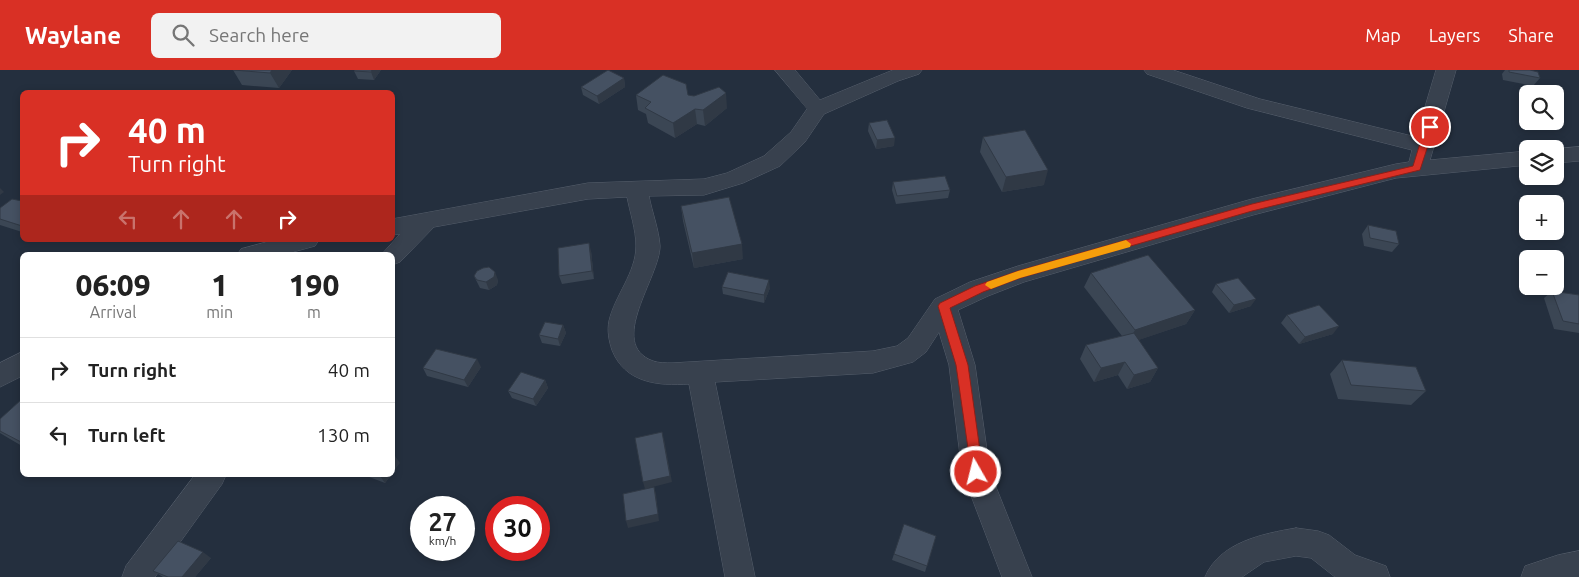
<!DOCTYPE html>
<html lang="en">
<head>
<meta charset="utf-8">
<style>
  :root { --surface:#fff; --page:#f2f2f2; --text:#222; --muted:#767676; --line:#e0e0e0; --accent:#d93025 }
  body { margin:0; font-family:Ubuntu,sans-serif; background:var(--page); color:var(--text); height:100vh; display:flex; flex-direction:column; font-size:19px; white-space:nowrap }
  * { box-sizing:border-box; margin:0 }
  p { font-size:16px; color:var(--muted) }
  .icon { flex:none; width:28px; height:28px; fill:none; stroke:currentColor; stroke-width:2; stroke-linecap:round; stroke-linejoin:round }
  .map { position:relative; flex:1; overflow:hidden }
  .side { position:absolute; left:20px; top:182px; width:375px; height:225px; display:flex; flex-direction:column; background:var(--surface); border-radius:8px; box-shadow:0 2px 8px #0003 }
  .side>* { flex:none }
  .top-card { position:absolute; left:20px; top:20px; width:375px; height:152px; border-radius:8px; box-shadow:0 2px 8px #0003; background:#d93025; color:#fff; overflow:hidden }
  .buttons { position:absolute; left:1519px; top:15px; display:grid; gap:10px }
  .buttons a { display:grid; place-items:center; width:45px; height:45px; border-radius:8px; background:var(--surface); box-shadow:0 2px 8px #0003; font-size:25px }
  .speed { position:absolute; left:410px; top:426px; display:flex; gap:10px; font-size:25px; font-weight:700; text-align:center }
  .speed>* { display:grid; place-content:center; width:65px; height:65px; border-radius:50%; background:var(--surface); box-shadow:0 2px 8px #0003; line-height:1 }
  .speed small { font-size:12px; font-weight:400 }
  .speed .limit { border:8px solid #d22; background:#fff; color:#111 }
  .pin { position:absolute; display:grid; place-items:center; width:42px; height:42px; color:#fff; margin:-21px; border:2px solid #fff; border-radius:50%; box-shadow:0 1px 5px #0007 }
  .me { position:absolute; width:55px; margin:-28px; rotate:352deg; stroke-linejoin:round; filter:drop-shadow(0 0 4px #0008) }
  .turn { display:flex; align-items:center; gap:18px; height:105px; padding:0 25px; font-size:22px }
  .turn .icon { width:65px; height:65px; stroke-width:2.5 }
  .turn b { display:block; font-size:35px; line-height:42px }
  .lanes { display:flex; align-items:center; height:48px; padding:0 25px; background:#0003; justify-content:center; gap:25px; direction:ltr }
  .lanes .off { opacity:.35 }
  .eta { display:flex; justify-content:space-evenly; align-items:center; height:85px; text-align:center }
  .eta b { font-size:30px; font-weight:800; line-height:35px }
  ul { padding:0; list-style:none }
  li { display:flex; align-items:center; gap:15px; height:65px; padding:0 25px; border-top:1px solid var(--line) }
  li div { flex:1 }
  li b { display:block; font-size:19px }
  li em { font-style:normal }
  header { display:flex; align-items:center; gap:30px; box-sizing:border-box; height:70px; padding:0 25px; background:var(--accent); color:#fff }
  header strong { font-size:24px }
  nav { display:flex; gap:28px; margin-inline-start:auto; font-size:18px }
  .search { width:350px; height:45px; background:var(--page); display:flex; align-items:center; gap:12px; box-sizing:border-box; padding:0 18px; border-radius:8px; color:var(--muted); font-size:19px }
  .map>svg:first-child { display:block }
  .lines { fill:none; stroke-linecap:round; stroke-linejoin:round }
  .street-casing { stroke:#565f6c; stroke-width:1 }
  .street { fill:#38414e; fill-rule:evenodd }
  .wall { fill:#3b4654 }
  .shaded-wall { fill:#303945 }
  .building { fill:#455162; stroke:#303945 }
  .route { fill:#d93025; stroke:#8d1f18 }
  .slow { fill:#f59e0b }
</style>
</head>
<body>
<header>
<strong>Waylane</strong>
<div class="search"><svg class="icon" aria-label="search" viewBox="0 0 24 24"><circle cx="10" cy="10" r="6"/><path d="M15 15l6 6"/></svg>Search here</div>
<nav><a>Map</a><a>Layers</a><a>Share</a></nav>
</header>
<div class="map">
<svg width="1579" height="507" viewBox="0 0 1579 507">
  <rect width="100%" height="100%" fill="#242f3e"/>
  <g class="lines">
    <defs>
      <path id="street" d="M775,0H795L820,30L893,0H922L919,4L898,11L824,44L805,72L780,96L743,113L704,125L649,126C652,142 659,160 660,176C660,207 606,274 653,291C658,293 666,293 672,293L873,281L897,276L908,268L935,229L970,212L1018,196L1252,129L1396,94L1409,92L1412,80L1247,38L1147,4L1144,0H1173L1260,29L1416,67L1436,0H1456L1430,90L1528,81V95L1396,108L1253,145L1024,212L988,226L958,240L975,295L990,402L1032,507H1002L962,402L949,295L939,262L926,282L913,292L873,303L715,312L755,507H725L689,314C658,316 625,313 612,280C609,271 607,261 609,251C615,225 636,203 636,176C636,160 630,142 627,127L588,129L434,157L400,192L392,195V185H381L400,164L392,165V149L588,113L704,109L727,103L764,86L791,62L807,39Z
        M1579,77V91L1555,93V79Z
        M274,170H319L315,176L282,185H237L241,179Z
        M22,282V306L0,317V293Z
        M195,405H226L222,414L155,507H122L126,496Z
        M1296,458L1318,461L1329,465L1355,485L1386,496L1390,507H1335L1311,488L1296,486L1264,492L1242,507H1205C1220,472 1262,464 1296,458Z
        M1579,481V507H1521L1525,496L1558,485Z"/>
    </defs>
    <!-- street casing -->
    <use href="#street" class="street-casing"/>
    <!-- street -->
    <use href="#street" class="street"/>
  </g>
  <!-- wall -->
  <path class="wall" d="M233,0H292L279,18L242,15Z
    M355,0H381L374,10L358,9L354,1Z
    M1505,0H1530L1540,8L1533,16L1503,10L1502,4Z
    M624,8L625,17L599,34L583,25L581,17Z
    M636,25H688L727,38L705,56L697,54L675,68L648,53L646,44L638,40Z
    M869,53L894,76L876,79L868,61Z
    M983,67L1044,115L1002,122L980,82Z
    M893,112L950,120L948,128L896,134L892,120Z
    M22,131V162L0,155V138Z
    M681,136L743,189L694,198L683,151Z
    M1368,155L1399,174L1392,182L1364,176L1362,164Z
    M591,181L594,209L562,214L559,206Z
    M1091,203L1195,240L1186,254L1138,270L1158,298L1150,312L1127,319L1118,305L1094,312L1080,289L1086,275L1122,266L1084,217Z
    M474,206L498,210L497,215L489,220L480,218Z
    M1216,214L1251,236L1229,243L1212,222Z
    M722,217L770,218L764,233L723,224Z
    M1552,221L1579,225V263L1554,259L1544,228Z
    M1287,245L1333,264L1299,274L1281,253Z
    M563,255L566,263L560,276L542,273L539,265Z
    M1342,290L1426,321L1411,335L1338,329L1330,304Z
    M481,297L468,317L427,306L423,298Z
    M545,310L548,318L536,336L512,328L508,321Z
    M22,329V376L10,369L0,363V349Z
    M364,405H391L385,413Z
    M936,466L925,502L892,490L894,484Z
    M211,488L195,507H163L153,501Z"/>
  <!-- shaded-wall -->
  <path class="shaded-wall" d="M272,0H292L279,18L270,3Z
    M372,0H381L374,10L371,2Z
    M624,8L625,17L599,34L597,26Z
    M726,23L727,38L705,56L703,40Z
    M695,39L697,54L675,68L673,53Z
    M895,68L894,76L876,79L877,70Z
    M1048,100L1044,115L1002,122L1006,107Z
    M0,118L4,122L0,125Z
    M589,173L591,181L594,209L592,201Z
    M742,174L743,189L694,198L692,183Z
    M495,202L498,210L497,215L489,220L486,212Z
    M769,210L770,218L764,233V225Z
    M1256,229L1251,236L1229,243L1234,235Z
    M1195,240L1186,254L1127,274L1135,260Z
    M563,255L566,263L560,276L558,269Z
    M1339,256L1333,264L1299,274L1305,267Z
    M477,289L481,297L468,317L464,310Z
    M1125,292L1118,305L1094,312L1101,298Z
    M1158,298L1150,312L1127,319L1134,305Z
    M545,310L548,318L536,336L533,329Z
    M664,369L672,412L645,419L643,412Z
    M395,386L400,393L392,403V389Z
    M381,405H391L385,413L380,406Z
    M654,417L656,424L659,451L628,458L626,451Z
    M203,482L211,488L195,507H182Z"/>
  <!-- building -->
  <path class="building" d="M233,0H272L270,3Z
    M355,0H372L371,2L354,1Z
    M608,0L624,8L597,26L581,17Z
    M1509,0H1530L1538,2L1540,8L1509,2Z
    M663,5L686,14L688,25L694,26L719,17L726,23L703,40L695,39L673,53L645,38L651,32L636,25Z
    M887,50L895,68L877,70L869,53Z
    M1025,60L1048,100L1006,107L983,67Z
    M945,106L950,120L897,126L893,112Z
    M729,127L742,174L692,183L681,136Z
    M12,129L22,131V156L0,149V138Z
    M1368,155L1396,161L1399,174L1370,168Z
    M589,173L592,201L559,206L558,178Z
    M1148,185L1195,240L1135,260L1091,203Z
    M489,197L495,202L494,207L486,212L477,210L474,206L477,201L483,198Z
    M728,202L769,210L764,225L722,217Z
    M1238,208L1256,229L1234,235L1216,214Z
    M1552,221L1579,225V254L1563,251Z
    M1319,235L1339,256L1305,267L1287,245Z
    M545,252L563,255L558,269L539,265Z
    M1134,263L1158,298L1134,305L1125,292L1101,298L1086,275Z
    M436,279L477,289L464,310L423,298Z
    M1342,290L1416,297L1426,321L1351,315Z
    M521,302L545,310L533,329L508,321Z
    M22,329V371L21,372L0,361V349Z
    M662,362L670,406L643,412L635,368Z
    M654,417L658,444L626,451L623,424Z
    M904,454L936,466L927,496L894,484Z
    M178,471L203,482L182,507H168L153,501Z"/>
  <!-- route -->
  <path class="route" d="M1426,54H1433L1434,57L1420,100L1252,141L1020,208L983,222L950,238L968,295L983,402L981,406L976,408L972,406L956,295L938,236L940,233L975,216L1018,201L1252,134L1413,96Z"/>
  <!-- slow -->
  <path class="slow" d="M1126,170L1131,174L1130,177L1020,208L991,219L985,215L987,212L1018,201Z"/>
</svg>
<div class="buttons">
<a><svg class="icon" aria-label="search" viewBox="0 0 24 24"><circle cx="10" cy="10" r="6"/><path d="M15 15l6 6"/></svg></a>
<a><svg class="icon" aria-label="layers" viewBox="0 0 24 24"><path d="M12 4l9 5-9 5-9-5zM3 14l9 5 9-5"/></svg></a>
<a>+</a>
<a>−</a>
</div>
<div class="speed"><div>27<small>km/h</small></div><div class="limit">30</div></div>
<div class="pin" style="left:1430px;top:57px;background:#d93025"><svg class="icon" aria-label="arrive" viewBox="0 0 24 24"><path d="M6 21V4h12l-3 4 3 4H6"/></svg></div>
<svg class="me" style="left:976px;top:402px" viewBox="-20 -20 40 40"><circle r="17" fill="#d93025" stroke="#fff" stroke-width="3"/><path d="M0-11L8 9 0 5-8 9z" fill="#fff"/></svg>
<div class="top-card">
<div class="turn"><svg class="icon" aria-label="right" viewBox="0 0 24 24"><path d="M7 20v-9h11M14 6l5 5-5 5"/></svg><div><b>40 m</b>Turn right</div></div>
<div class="lanes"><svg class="icon off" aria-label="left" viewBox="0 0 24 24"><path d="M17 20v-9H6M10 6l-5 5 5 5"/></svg><svg class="icon off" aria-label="ahead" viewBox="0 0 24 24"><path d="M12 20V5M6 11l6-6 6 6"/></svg><svg class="icon off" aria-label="ahead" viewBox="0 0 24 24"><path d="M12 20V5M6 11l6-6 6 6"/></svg><svg class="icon" aria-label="right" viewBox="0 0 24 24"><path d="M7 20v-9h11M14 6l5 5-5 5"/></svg></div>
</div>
<section class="side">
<div class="eta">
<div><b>06:09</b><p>Arrival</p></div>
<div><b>1</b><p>min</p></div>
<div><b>190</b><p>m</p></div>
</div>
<ul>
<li><svg class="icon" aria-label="right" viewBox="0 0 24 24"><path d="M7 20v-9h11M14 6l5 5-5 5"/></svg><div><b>Turn right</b></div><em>40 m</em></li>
<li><svg class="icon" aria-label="left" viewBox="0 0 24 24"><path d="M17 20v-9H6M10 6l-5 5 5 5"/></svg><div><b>Turn left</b></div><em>130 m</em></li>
</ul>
</section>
</div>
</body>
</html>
